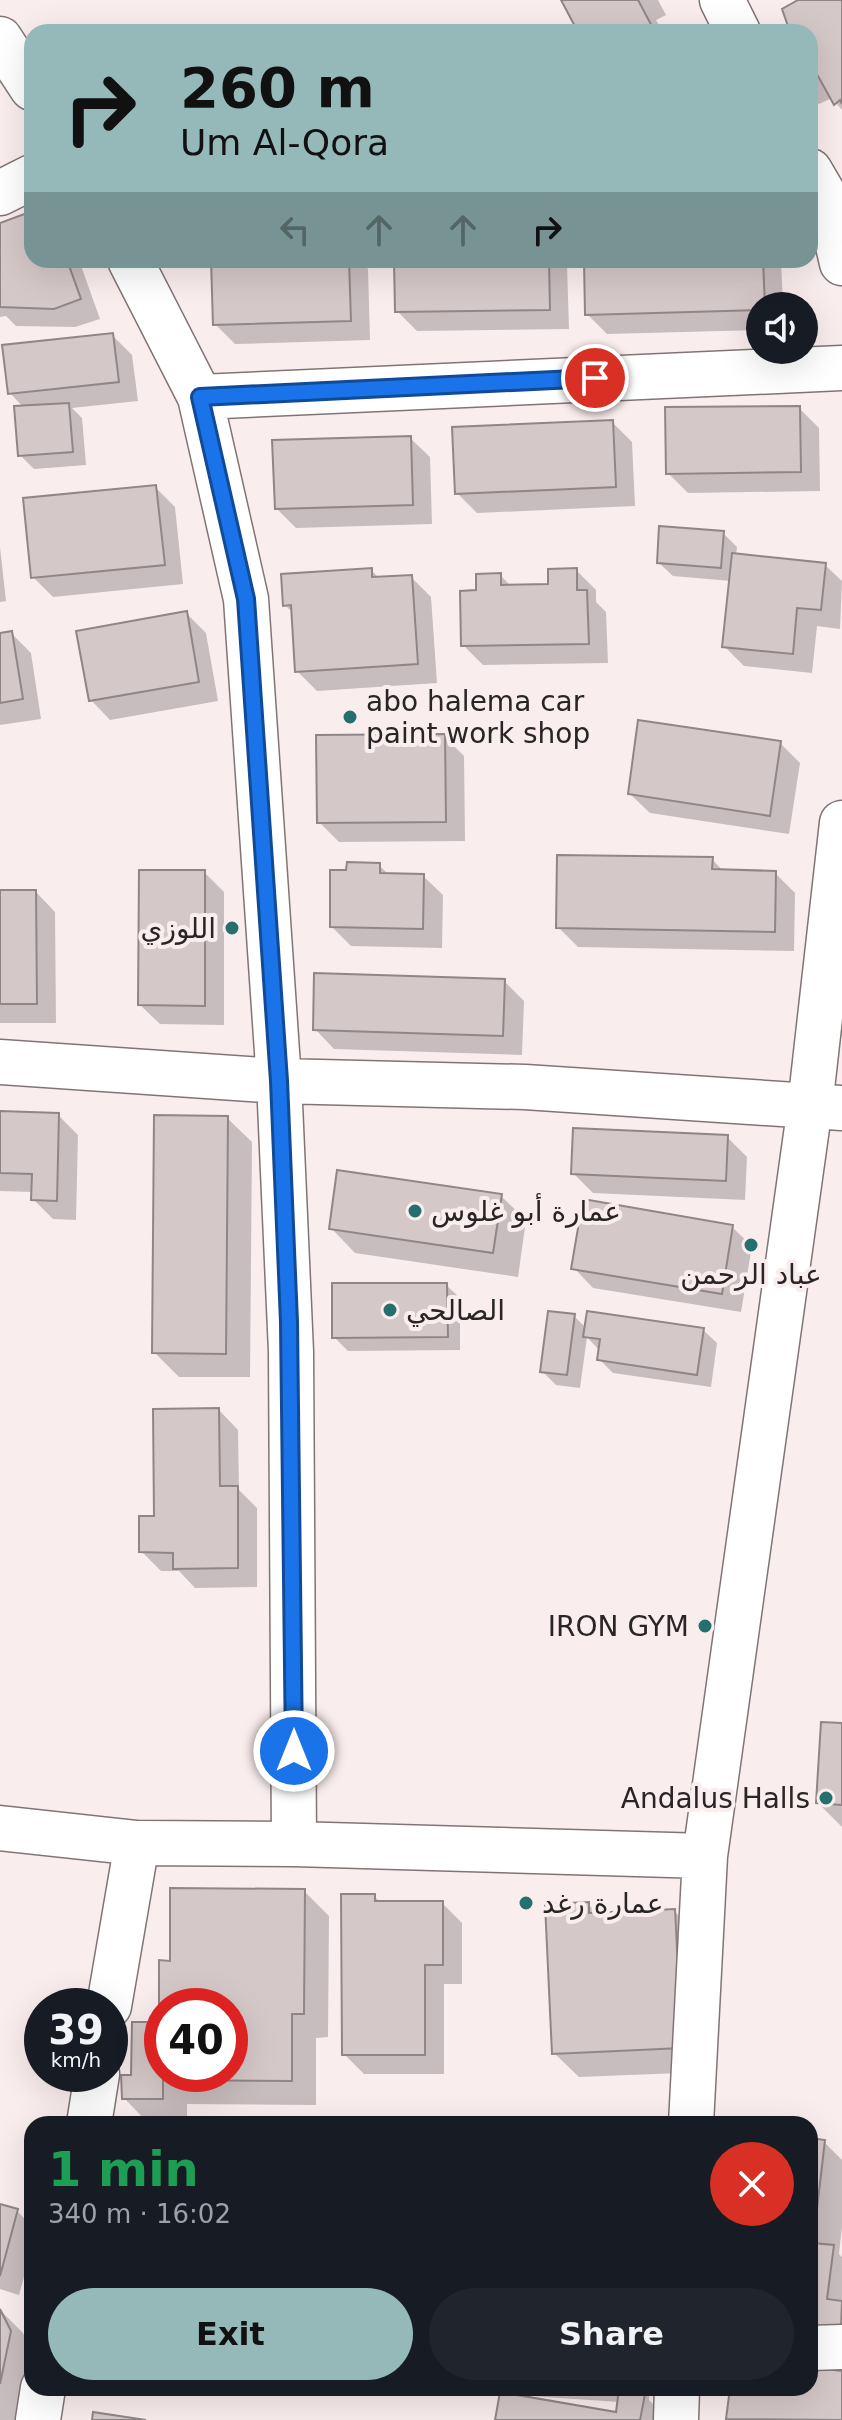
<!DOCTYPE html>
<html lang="en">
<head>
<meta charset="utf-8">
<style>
  :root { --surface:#171b24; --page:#20242c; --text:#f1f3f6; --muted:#9ea1a6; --accent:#95b8b8 }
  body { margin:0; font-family:"DejaVu Sans","Noto Sans Arabic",sans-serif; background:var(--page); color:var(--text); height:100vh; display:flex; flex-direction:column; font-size:30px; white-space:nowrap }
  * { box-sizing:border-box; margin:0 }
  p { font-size:26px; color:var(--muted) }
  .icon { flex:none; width:44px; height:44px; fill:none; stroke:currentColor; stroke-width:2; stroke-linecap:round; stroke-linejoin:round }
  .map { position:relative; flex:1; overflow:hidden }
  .sheet { position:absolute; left:24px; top:2116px; width:794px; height:280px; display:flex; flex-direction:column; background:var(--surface); border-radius:24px; box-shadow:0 8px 32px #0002 }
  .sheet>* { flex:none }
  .hud { position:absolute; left:24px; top:24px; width:794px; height:244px; border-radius:24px; box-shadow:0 8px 32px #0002; background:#95b8b8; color:#111; overflow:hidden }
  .controls { position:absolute; left:746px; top:292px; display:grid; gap:16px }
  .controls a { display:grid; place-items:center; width:72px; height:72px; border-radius:50%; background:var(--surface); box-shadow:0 8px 32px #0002; font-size:40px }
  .speed { position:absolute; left:24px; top:1988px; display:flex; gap:16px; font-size:40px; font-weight:700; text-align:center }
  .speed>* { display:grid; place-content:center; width:104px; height:104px; border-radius:50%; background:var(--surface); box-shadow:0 8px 32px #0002; line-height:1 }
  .speed small { font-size:20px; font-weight:400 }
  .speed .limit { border:12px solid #d22; background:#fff; color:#111 }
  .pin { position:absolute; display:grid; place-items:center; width:68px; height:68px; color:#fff; margin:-34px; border:4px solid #fff; border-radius:50%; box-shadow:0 2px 8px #0007 }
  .me { position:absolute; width:88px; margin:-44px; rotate:0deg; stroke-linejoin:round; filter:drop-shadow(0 0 6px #0008) }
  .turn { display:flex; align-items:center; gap:28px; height:168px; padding:0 24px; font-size:36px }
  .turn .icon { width:104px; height:104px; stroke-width:2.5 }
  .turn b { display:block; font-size:56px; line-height:68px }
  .lanes { display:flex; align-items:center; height:76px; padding:0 24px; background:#0003; justify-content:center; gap:40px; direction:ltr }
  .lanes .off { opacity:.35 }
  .round { display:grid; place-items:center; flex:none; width:84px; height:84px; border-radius:42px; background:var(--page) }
  .summary { display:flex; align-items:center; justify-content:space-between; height:136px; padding:0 24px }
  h1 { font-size:48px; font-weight:800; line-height:60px; color:#1e9e55 }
  .action { display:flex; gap:16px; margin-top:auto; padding:16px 24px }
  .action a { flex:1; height:92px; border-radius:48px; background:var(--accent); color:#111; font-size:32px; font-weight:800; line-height:92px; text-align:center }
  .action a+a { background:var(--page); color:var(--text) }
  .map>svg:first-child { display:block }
  .shadow { fill:#0003; fill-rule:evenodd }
  .building { fill:#d5c8c9; stroke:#918687; stroke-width:2; fill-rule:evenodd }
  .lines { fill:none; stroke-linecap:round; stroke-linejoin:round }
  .minor-casing { stroke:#807575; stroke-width:47 }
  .minor { stroke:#fff; stroke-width:44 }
  .route-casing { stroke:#114b97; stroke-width:20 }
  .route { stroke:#1a73e8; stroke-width:14 }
  .poi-dot { fill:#25706c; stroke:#faedee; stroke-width:3 }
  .labels { text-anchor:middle; stroke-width:8; stroke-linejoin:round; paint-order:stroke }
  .poi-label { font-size:28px; fill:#292425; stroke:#faedee; text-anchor:start }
</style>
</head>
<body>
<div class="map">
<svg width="842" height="2420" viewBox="0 0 842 2420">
  <rect width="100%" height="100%" fill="#faedee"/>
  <!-- shadow -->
  <path class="shadow" d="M563,0H658L666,15L656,20L663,32H580Z
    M802,0H842V110L832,98L819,104L810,96V32H792Z
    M32,216V260H79L100,319L75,327L16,326L6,316L0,317V225Z
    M213,260H359L368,269L370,340L235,344L215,324Z
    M396,260H562L567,265L569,329L417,331L397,311Z
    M586,260H781L783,306H760V330L607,334L587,314Z
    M112,335L132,355L138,401L72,408L82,418L86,465L34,469L20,455L24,408L10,393Z
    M799,408L819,428L820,491L688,493L668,473Z
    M612,422L632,442L635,506L477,513L457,493Z
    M410,438L430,457L432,524L296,528L276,508Z
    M155,487L175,507L183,584L53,597L33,577Z
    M723,533L737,547L736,555L825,565L842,581L840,629L817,626L812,673L744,666L724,646L731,581L673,576L659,563Z
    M0,547L6,601L0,602Z
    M371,570L380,579L411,577L431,597L437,683L317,691L297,671L293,613L285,605Z
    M576,570L596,590V602L606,612L608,663L483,665L463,645L500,575L512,587L550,586Z
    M186,613L206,633L218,701L110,720L91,700Z
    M11,633L31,653L41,719L0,725V635Z
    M444,736L464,756L465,841L339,842L319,822Z
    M780,743L800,763L789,834L650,813L630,794Z
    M712,859L724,872L775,873L795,893L794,951L578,947L558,927Z
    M379,865L389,875L423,876L443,895L442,948L351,946L332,927L348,872Z
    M204,872L224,892V1025L160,1024L140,1005Z
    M0,892H36L55,912L56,1023H0Z
    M504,981L524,1001L522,1055L334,1049L315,1029Z
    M0,1113L58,1115L78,1135L76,1220L53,1219L33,1199V1192L0,1191Z
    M227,1118L252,1142L250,1377H179L154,1352Z
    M727,1137L747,1157L745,1200L593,1193L573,1173Z
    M501,1196L526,1220L518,1277L355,1253L331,1228Z
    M732,1227L752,1246L741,1312L593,1288L574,1268Z
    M446,1285L460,1298V1350L348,1351L334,1337Z
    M574,1316L587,1329L703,1330L717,1343L711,1387L613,1373L599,1359V1350L587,1337L580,1388L556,1385L542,1371Z
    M219,1410L238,1430L239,1490L257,1508V1587L195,1588L179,1571H161L141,1551L156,1518Z
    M842,1725V1827L818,1803Z
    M304,1891L329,1916L328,2037L316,2038V2105L187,2104V2123H148L124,2098L161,2024V1962L172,1963ZM162,2006H230V2074H162Z
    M374,1896L381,1903H442L462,1923V1984H444V2074H364L344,2054Z
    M588,1904L598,1914L674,1911L699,1936L705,2072L579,2077L554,2053Z
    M810,2140L824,2142L842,2160V2227L839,2254L842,2257V2350L810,2346Z
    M0,2206L17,2211L32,2226V2248L19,2295L0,2289Z
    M0,2310L23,2333L32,2351V2372L22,2420H0Z
    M842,2373V2420L728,2418L732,2388H810Z
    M439,2388H650L649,2400L664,2415L663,2420H497L502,2394ZM530,2396L619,2402L618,2414L530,2399Z"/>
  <!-- building -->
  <path class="building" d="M561,0H638L655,32H578Z
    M798,0H842V104L840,100L834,105L818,76L810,80V32H790L782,9Z
    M27,213L32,214V260H67L81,299L54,309L0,307V223Z
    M211,260H349L351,321L213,325Z
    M394,260H549L550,310L395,312Z
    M584,260H763L765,306H760V310L585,315Z
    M113,333L119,382L8,394L2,345Z
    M69,403L73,452L18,456L14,406Z
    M800,406L801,472L666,474L665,407Z
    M613,420L616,487L455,494L452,427Z
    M411,436L413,505L275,509L272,440Z
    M156,485L165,565L31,578L23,498Z
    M659,526L724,531L721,568L657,563Z
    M732,553L826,563L821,610L797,608L793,654L722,647Z
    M372,568V577L412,575L418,664L295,672L291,605L283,606L281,574Z
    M577,568V590H587L589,644L461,646L460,591L476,590V574L501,573V585L548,584V569Z
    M187,611L199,682L89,701L76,631Z
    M12,631L23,699L0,703V633Z
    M638,720L781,741L770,816L628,794Z
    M445,734L446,822L317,823L316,735Z
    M557,855L713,857L712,869L776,871L775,932L556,928Z
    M347,862L380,863V873L424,874L423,929L330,927V870H346Z
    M139,870H205V1006L138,1005Z
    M0,890H36L37,1004H0Z
    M314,973L505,979L503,1036L313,1030Z
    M0,1111L59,1113L57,1201L31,1200L32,1174L0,1173Z
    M154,1115L228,1116L226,1354L152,1353Z
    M573,1128L728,1135L726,1181L571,1174Z
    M337,1170L502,1194L493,1253L329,1229Z
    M583,1199L733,1225L722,1294L571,1269Z
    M332,1283H447L448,1337L332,1338Z
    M548,1311L575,1314L567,1375L540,1372Z
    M587,1311L704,1328L697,1375L597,1360L600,1339L583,1337Z
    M219,1408L220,1486H238V1568L173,1569V1553L139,1552V1516H154L153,1409Z
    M821,1722L842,1723V1805L816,1803Z
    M170,1888L305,1889L304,2014H292V2081L163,2080V2099H122L121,2075H131L132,2022H159V1960L170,1961ZM162,2006H230V2074H162Z
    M341,1894H375V1901H443V1965H425V2055H342Z
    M589,1902V1913L675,1909L682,2048L552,2054L545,1904Z
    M810,2138L825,2140L813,2243L834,2245L827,2299L842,2301L841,2329L810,2325Z
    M0,2204L18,2209L0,2276Z
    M0,2309L11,2331L0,2384Z
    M810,2367L842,2371V2420L726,2419L730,2388H810Z
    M619,2389L645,2394L640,2420H495L500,2392L616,2412Z
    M93,2412L146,2420H92Z"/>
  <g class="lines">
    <defs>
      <path id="minor" d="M722,0L738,32
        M0,39L32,88
        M810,171L828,202L842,263
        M0,193L32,177
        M130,260L200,397L246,599L279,1081L291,1352L294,1844
        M200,397L842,368
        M0,1062L279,1081L525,1087L842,1108
        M0,1828L137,1843L294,1844L705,1856
        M109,2006L137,1843
        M89,2124L97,2074
        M691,2124L705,1856L810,1106L842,823
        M810,2348L842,2347
        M38,2420L43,2388
        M676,2420L677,2388"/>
    </defs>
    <!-- minor casing -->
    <use href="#minor" class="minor-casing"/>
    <!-- minor -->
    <use href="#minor" class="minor"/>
  </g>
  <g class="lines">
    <defs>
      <path id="route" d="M294,1751L289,1322L279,1081L246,599L200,397L595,378"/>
    </defs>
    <!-- route casing -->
    <use href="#route" class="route-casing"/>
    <!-- route -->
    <use href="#route" class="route"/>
  </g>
  <!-- markers -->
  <g class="poi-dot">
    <circle cx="350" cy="717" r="8"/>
    <circle cx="232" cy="928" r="8"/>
    <circle cx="415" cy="1211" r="8"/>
    <circle cx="751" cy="1245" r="8"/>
    <circle cx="390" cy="1310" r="8"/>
    <circle cx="705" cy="1626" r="8"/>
    <circle cx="826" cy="1798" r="8"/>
    <circle cx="526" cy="1903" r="8"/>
  </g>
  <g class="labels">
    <!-- poi labels -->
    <g class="poi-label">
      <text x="366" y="711">abo halema car<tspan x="366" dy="32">paint work shop</tspan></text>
      <text x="216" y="938" text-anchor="end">اللوزي</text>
      <text x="431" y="1221">عمارة أبو غلوس</text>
      <text x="751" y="1284" text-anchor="middle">عباد الرحمن</text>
      <text x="406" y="1320">الصالحي</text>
      <text x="689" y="1636" text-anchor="end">IRON GYM</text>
      <text x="810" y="1808" text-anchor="end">Andalus Halls</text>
      <text x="542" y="1913">عمارة رغد</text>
    </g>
  </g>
</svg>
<div class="controls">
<a><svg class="icon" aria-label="sound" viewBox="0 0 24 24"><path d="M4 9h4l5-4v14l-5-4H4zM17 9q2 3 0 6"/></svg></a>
</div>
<div class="speed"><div>39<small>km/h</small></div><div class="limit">40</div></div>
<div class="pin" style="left:595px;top:378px;background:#d93025"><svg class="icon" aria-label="arrive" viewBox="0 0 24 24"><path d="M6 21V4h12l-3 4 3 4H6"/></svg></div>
<svg class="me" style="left:294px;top:1751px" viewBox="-20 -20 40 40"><circle r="17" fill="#1a73e8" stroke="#fff" stroke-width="3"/><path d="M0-11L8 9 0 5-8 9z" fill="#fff"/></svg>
<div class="hud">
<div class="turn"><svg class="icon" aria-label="right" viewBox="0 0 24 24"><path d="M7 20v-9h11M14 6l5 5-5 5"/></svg><div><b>260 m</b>Um Al-Qora</div></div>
<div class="lanes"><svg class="icon off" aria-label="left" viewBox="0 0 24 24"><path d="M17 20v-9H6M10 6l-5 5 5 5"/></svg><svg class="icon off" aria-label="ahead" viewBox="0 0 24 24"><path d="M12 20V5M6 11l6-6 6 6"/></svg><svg class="icon off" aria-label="ahead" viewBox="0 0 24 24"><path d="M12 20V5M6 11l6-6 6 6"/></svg><svg class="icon" aria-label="right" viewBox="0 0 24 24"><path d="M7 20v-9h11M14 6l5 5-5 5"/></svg></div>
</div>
<section class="sheet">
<div class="summary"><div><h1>1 min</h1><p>340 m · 16:02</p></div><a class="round" style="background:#d93025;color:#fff"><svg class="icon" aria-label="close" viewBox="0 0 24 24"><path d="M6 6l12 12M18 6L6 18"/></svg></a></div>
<div class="action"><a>Exit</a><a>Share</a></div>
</section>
</div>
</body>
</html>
